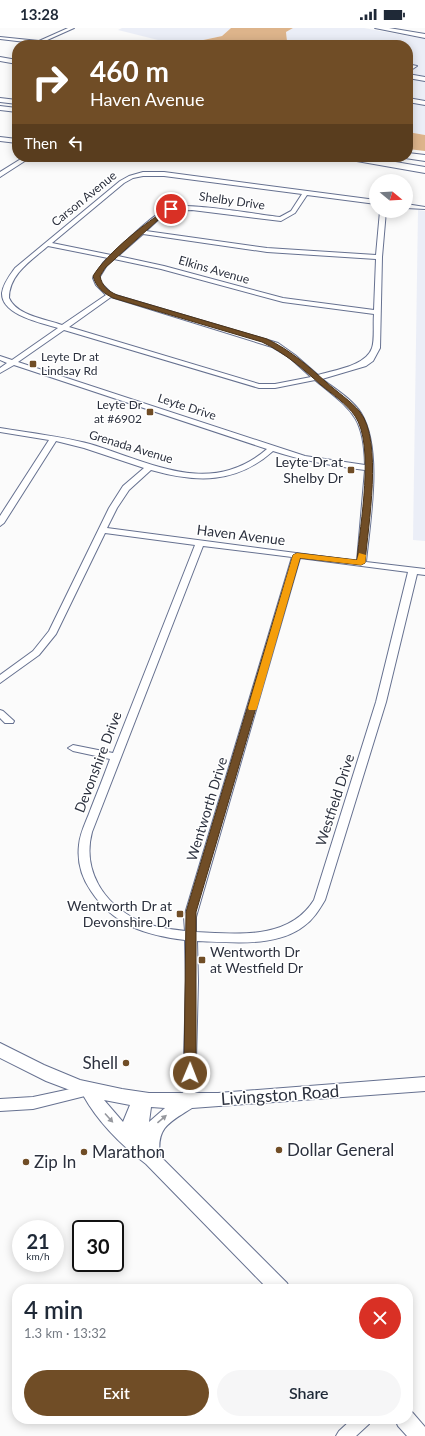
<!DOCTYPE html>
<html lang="en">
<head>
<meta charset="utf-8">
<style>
  :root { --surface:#fff; --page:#f6f6f7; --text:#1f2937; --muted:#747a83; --accent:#704d26 }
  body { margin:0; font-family:Lato,sans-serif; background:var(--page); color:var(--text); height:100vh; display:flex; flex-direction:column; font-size:15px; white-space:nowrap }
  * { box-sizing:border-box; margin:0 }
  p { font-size:13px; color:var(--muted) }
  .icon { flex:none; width:22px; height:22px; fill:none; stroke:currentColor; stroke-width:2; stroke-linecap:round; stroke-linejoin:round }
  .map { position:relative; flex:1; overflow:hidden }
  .panel { position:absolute; left:12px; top:1256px; width:401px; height:140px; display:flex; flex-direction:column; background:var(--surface); border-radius:16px; box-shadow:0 2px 10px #0003 }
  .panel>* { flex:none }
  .banner { position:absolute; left:12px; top:12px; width:401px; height:122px; border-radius:16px; box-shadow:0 2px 10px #0003; background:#704d26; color:#fff; overflow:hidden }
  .needle { width:26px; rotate:108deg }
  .tools { position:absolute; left:369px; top:146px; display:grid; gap:8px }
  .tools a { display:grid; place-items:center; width:44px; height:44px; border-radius:50%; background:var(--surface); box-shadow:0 2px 10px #0003; font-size:20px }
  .speed { position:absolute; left:12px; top:1192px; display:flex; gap:8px; font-size:20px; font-weight:700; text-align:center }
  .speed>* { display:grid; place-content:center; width:52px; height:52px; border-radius:50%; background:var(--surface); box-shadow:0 2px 10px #0003; line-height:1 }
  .speed small { font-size:10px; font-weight:400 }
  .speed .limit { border:2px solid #111; border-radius:6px; background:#fff; color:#111 }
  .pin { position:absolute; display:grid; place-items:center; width:34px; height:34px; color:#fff; margin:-17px; border:2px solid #fff; border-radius:50%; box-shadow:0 1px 4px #0007 }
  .me { position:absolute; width:44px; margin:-22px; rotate:1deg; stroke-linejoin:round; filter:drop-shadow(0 0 3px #0008) }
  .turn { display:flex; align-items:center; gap:14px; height:84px; padding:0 12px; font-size:18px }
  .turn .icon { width:52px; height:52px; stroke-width:2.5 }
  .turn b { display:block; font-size:28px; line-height:34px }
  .then { display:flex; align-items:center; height:38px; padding:0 12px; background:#0003; gap:8px; font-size:15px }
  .round { display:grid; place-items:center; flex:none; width:42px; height:42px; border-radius:21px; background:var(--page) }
  .overview { display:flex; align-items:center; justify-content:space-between; height:68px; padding:0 12px }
  h1 { font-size:24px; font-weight:600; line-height:30px }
  .cta { display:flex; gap:8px; margin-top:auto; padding:8px 12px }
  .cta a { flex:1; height:46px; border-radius:24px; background:var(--accent); color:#fff; font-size:16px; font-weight:600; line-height:46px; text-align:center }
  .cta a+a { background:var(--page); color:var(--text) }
  .status { display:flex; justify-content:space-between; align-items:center; height:28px; padding:0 20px; background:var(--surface); direction:ltr }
  .status svg { height:11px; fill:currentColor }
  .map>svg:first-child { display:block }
  .built { fill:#ebeef7 }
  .forest { fill:#ddb48b }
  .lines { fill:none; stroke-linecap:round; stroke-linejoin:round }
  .minor-casing { stroke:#667190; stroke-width:2 }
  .major-casing { stroke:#667190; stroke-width:2 }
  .highway-casing { stroke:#667190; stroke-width:2 }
  .minor { fill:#fff; fill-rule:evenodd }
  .major { fill:#fff; fill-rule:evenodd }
  .highway { fill:#fff; fill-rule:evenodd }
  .oneway { fill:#96989e }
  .route { fill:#704d26; stroke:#493219 }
  .slow { fill:#f59e0b }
  .poi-dot { fill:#704d26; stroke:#fff; stroke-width:1.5 }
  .labels { text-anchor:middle; stroke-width:3; stroke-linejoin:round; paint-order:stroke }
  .far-street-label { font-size:12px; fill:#2c313e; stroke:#fff }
  .far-poi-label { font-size:12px; fill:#2c313e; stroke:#fff; text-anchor:start }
  .poi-label { font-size:14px; fill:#2c313e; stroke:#fff; text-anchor:end }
  .street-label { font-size:14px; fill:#2c313e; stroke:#fff }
  .near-poi-label { font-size:17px; fill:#2c313e; stroke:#fff; text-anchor:start }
  .near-street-label { font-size:17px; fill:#2c313e; stroke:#fff }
</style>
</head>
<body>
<div class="status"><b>13:28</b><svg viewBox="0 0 49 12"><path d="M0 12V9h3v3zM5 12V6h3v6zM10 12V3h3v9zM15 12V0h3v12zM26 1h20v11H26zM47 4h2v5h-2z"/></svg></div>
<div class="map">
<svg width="425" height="1408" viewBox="0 0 425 1408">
  <rect width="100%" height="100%" fill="#fbfbfb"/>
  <!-- built -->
  <path class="built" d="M122,0H231L222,8L194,14L162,13L118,2Z
    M293,0H364L425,11V107L408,104V17H281L287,13L286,4Z
    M418,182L425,183V513L413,512Z"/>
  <!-- forest -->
  <path class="forest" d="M231,0H293L286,4L287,13L281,17H198L194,14L222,8Z
    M408,104L425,107V123L408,121Z"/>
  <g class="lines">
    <defs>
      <path id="minor" d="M68,0H74L45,13L66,17H51L0,11V9L39,13Z
        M0,29L17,32V36L0,33Z
        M412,37L417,38L408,44V40Z
        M408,46L425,49V53L408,50Z
        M0,70L17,72V76L0,74Z
        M408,70L425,73V77L408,74Z
        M0,109L17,111V115L0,113Z
        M24,129H31L0,149V144Z
        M143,144H164L376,172V176L307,167L295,185L281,193L192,182L172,183L159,191L146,203L267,220L376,227L380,183H386L382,229L380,320L373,333L366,338L322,351C335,361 352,371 361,385C383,421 370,493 366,534L425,541V547L417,546L386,674L325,872C319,882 313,892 304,898C276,920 230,914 197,913L198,953L195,1073L194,1077L189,1079L184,1077L183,1073L186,953L185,912C146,907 114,898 91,863C82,850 77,834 79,817C80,805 86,794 90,783C97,765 104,748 110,731L73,723L68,720L73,717L113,725L195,517L105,505L56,606L39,627L0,655V647L33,623L49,603L109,480L123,458L144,440L84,420L56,413L4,495L0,498V488L49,412L0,404V400C30,405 60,408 90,416C150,434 210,470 267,421L14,337L0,345V340L7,335L0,332V328L12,332L58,300C42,295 1,287 2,265C3,256 10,247 15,240L120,153L129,148ZM143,148H164L302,166L291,183L280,189C260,187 182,173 168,180C147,191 129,211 111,227L52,215L124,155L133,150ZM143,206L267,224L376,231L374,282L283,270L164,238L118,228ZM48,218L108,230L103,235L93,250L96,257L106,267L62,297C46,291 17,288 9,270C9,246 32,232 48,218ZM114,231L161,241L283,274L374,286C373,296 375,311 372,320C366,338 334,342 318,347L295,327L278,315L112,266L101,255L99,250L107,237ZM111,269L272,319L290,330L311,349L275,356H259L69,299ZM64,302L259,360H275L315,352C351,382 364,387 365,437L305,428L18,334ZM273,423C304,433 333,438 365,442L357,533L107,500L117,480L129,462L151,442C197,455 236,456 273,423ZM203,518L292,529L184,889L185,903C169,901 152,899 137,892C103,875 82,842 92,804ZM300,530L408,544L376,674L314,872C289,912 238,906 196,904V889Z
        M406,176L425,179V181L406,180Z
        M0,682L3,683L14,693L13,695H5L0,690Z
        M89,1057L93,1058L95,1062L93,1066L33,1081L0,1083V1071L33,1069Z
        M352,1391H372L369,1396L356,1408H336L339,1403Z"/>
      <path id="major" d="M375,0H389L425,6V10Z
        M0,1015L44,1037L80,1052L122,1061L149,1065H218L425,1049V1063L192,1080C170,1094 156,1099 160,1128L287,1255L290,1261H268L146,1136C121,1117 98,1094 83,1067L46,1053L0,1030ZM104,1072L130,1077L123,1094ZM151,1079L165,1080L149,1094Z
        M408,1382L412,1384L425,1399V1408H407L398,1398L395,1391H408Z"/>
      <path id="highway" d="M0,78L17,80V84L0,82Z
        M408,125L425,127V133L405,130L408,129Z
        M347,129H366L425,139V145L351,132Z"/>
    </defs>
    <!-- minor casing -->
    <use href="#minor" class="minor-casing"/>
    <!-- major casing -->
    <use href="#major" class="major-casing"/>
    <!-- highway casing -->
    <use href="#highway" class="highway-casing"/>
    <!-- minor -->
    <use href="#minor" class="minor"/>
    <!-- major -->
    <use href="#major" class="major"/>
    <!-- highway -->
    <use href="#highway" class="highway"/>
  </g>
  <!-- one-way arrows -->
  <defs><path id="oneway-solid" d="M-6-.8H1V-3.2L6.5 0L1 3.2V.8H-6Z"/></defs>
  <g class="oneway">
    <use href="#oneway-solid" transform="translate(109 1090) rotate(48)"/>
    <use href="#oneway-solid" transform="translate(162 1091) rotate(-40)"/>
  </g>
  <!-- route -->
  <path class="route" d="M169,180L174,181L158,192L105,240L100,248C102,258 108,263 117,267L267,311C290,322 307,337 326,354C337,364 351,373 360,384C383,413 368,498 365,535L361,537L300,530L196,884V1045L194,1048L190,1050L186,1048L184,1045L186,884L293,527L297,525L357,532C360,496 375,417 355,388C347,376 332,366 321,357C302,340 285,325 262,314L113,270C103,265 96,259 93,248C107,225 146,194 169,180Z"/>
  <!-- slow -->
  <path class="slow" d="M297,525L357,532L359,525L366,527L365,535L361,537L300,530L257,680L256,682H249L248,680L293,527Z"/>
  <!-- markers -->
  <g class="poi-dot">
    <rect x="29" y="332" width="8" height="8" rx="2"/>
    <rect x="146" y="380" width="8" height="8" rx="2"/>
    <rect x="347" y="438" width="8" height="8" rx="2"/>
    <rect x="176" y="882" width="8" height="8" rx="2"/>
    <rect x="198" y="928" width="8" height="8" rx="2"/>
    <circle cx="126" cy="1035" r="4"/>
    <circle cx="279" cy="1122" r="4"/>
    <circle cx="84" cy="1124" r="4"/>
    <circle cx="26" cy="1134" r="4"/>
  </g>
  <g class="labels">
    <!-- far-street labels -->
    <g class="far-street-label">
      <text transform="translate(84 171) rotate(-39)" y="4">Carson Avenue</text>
      <text transform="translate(232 173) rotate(8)" y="4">Shelby Drive</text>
      <text transform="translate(214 242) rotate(16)" y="4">Elkins Avenue</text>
      <text transform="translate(187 379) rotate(18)" y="4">Leyte Drive</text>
      <text transform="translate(131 419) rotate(17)" y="4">Grenada Avenue</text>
    </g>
    <!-- far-poi labels -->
    <g class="far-poi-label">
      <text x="41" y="333">Leyte Dr at<tspan x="41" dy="14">Lindsay Rd</tspan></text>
      <text x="142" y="381" text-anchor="end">Leyte Dr<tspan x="142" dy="14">at #6902</tspan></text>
    </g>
    <!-- poi labels -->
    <g class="poi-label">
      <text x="343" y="439">Leyte Dr at<tspan x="343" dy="16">Shelby Dr</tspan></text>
      <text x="172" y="883">Wentworth Dr at<tspan x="172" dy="16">Devonshire Dr</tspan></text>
      <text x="210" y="929" text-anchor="start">Wentworth Dr<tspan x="210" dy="16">at Westfield Dr</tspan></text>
    </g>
    <!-- street labels -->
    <g class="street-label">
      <text transform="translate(241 507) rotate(7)" y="5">Haven Avenue</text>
      <text transform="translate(98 734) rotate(-69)" y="5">Devonshire Drive</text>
      <text transform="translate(335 772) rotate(-72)" y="5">Westfield Drive</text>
      <text transform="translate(207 781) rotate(-73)" y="5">Wentworth Drive</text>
    </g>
    <!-- near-poi labels -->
    <g class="near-poi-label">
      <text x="118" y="1041" text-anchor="end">Shell</text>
      <text x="287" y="1128">Dollar General</text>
      <text x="92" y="1130">Marathon</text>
      <text x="34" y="1140">Zip In</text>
    </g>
    <!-- near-street labels -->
    <g class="near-street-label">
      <text transform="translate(280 1067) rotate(-4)" y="6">Livingston Road</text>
    </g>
  </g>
</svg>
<div class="tools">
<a><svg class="needle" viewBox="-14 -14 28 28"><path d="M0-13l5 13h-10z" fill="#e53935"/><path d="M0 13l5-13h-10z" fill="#747a83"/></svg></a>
</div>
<div class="speed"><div>21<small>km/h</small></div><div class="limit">30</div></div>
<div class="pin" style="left:171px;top:181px;background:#d93025"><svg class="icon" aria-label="arrive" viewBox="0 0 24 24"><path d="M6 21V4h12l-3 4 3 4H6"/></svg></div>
<svg class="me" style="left:190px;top:1045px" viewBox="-20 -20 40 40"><circle r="17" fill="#704d26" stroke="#fff" stroke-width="3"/><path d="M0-11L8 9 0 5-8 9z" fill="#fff"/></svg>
<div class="banner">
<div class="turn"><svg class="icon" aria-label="right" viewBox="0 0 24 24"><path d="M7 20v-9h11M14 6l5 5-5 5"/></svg><div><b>460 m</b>Haven Avenue</div></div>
<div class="then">Then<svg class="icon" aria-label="left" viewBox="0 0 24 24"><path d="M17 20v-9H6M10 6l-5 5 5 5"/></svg></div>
</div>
<section class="panel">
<div class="overview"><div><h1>4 min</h1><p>1.3 km · 13:32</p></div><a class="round" style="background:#d93025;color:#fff"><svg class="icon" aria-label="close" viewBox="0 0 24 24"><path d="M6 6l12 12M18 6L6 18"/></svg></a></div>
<div class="cta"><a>Exit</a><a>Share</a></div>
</section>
</div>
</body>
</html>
